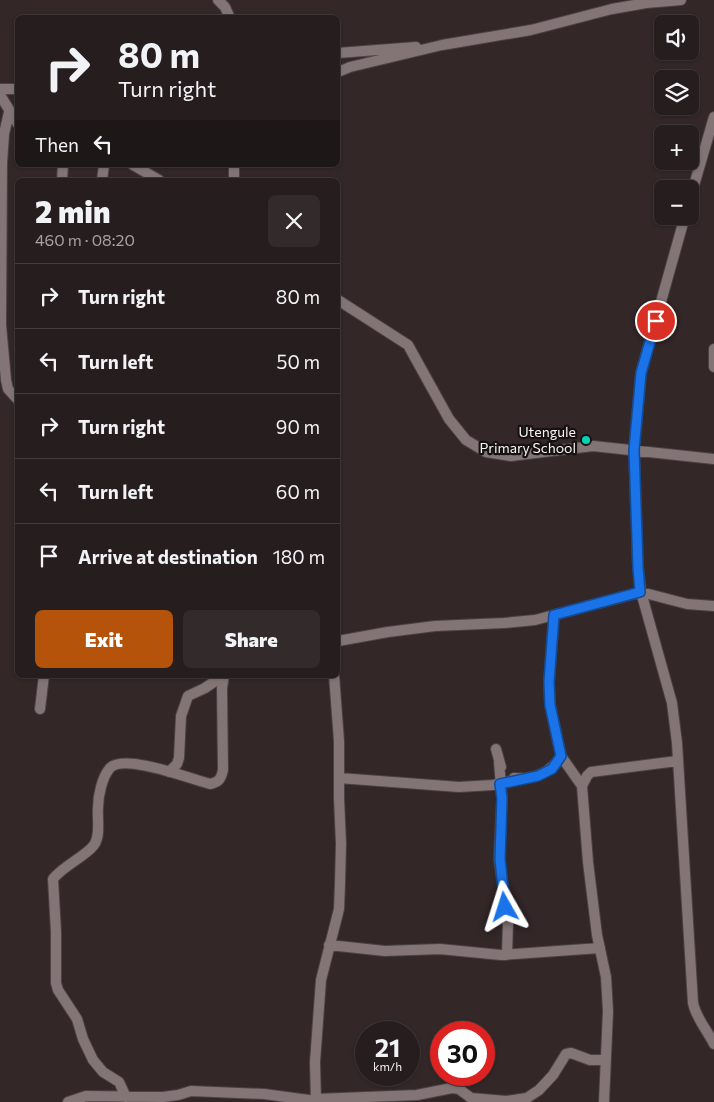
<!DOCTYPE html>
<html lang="en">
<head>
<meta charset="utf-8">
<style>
  :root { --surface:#261d1e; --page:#322a2b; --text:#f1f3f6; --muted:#a4a2a4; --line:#423b3c; --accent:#b45309 }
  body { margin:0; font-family:Commissioner,sans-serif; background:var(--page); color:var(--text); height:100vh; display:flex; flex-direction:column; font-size:19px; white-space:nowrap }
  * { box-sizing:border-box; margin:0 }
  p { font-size:16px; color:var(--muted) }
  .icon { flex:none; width:28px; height:28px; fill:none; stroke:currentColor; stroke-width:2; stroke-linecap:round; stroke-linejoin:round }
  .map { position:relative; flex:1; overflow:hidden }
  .panel { position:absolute; left:15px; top:178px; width:325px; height:500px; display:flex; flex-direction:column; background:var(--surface); border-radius:8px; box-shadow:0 1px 4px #0004,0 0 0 1px var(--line) }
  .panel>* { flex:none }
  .hud { position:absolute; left:15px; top:15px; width:325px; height:152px; border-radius:8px; box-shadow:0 1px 4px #0004,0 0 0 1px var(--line); background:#261d1e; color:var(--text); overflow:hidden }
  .buttons { position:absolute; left:654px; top:15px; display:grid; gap:10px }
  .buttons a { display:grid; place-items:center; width:45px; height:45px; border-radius:8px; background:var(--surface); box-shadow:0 1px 4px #0004,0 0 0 1px var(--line); font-size:25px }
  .speed { position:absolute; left:355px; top:1021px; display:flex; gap:10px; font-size:25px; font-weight:700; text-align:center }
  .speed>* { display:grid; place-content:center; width:65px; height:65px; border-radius:50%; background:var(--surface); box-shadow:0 1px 4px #0004,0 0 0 1px var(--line); line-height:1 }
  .speed small { font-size:12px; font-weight:400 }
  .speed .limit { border:8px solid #d22; background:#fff; color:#111 }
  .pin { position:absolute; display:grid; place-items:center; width:42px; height:42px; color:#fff; margin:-21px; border:2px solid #fff; border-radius:50%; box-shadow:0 1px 5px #0007 }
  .me { position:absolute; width:55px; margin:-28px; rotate:354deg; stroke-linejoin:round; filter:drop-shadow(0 0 4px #0008) }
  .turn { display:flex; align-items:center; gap:18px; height:105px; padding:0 20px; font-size:22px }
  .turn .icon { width:65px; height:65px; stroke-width:2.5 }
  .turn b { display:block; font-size:35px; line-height:42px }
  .then { display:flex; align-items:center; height:48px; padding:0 20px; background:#0003; gap:10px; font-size:19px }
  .round { display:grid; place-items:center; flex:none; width:52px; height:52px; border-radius:8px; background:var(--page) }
  .summary { display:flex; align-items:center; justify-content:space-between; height:85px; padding:0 20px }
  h1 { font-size:30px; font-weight:800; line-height:38px }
  .primary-button { display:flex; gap:10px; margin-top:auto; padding:10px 20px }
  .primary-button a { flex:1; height:58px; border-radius:8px; background:var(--accent); color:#fff; font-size:20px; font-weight:800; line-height:58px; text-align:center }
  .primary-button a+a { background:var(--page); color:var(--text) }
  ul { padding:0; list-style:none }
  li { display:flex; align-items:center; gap:15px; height:65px; padding:0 20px; border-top:1px solid var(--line) }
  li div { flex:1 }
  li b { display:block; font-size:19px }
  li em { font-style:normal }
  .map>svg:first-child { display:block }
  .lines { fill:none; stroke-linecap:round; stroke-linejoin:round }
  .minor-casing { stroke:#4c4243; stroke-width:12 }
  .minor { stroke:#837576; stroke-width:10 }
  .route-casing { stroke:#114b97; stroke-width:12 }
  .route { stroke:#1a73e8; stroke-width:9 }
  .poi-dot { fill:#00d5b7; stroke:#171212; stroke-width:2 }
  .labels { text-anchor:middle; stroke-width:4.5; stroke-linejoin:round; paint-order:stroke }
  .poi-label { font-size:14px; fill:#fbf2f3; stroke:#171212; text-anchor:end }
</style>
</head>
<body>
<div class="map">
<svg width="714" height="1102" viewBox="0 0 714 1102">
  <rect width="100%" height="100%" fill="#332728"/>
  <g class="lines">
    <defs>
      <path id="minor" d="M218,0L225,7L230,18
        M338,53L416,47
        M338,72L350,67L442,45L531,30L612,9L646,3L681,0
        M0,89H18
        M0,95L18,124
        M9,112L4,134L2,163L1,325L6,380L8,389L18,400
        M133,165L159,180
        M234,165V180
        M62,180L63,165
        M102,180L104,165
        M690,199L714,117
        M685,216L641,373L634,450L638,567L641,592L672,703L677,743L693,1003C696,1018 707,1030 714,1044
        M338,300L408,345L449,419L466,440L486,452L511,456L593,446L714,459
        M714,349V367
        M554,615L549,682L550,705L561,756L582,786L588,862L597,935L606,977L608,1011L604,1102
        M338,641L388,632L435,626L504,623L535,620L641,592L687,604L714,606
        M40,709L44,675
        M496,749L501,767
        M499,762L502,798L499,859L508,922L507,955
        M169,772L177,764L179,758L181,716L188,696L205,688L224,675
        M339,778L459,787L493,785L520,779
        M514,778C533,780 551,773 561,756
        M582,786L587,776L591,772L677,761
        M329,945L385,951L440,949L501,955L600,948
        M126,1097L119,1082L103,1072L93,1060L83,1039L77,1019L58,990L56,983V932L53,879C64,865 85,857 94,845C101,835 97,819 98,808C98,796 102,777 110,768C124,753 191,779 210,784C219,782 221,779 223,770L222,688L224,675
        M316,1099L417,1095L452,1088L459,1089L471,1098L506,1101L527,1098L539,1090L553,1075L566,1054L571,1053L590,1060H605
        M68,1102L86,1096L163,1097L178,1095L191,1091L264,1094L316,1101
        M316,1102L315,1062L321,980L339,909L340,883L341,844L339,798V741L334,675"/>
    </defs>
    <!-- minor casing -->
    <use href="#minor" class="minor-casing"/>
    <!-- minor -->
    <use href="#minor" class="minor"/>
  </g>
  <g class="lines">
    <defs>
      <path id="route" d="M505,907L500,859L502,798L500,784L538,776L552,769L561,756L550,705L549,682L554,615L640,592L638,567L634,450L641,373L656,321"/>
    </defs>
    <!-- route casing -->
    <use href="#route" class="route-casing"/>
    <!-- route -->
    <use href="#route" class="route"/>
  </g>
  <!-- markers -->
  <circle class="poi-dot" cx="586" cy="440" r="5"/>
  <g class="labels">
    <!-- poi labels -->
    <g class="poi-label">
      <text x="576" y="437">Utengule<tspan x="576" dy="16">Primary School</tspan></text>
    </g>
  </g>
</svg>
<div class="buttons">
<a><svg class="icon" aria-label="sound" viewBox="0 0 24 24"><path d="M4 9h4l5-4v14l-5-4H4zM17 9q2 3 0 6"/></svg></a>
<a><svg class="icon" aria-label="layers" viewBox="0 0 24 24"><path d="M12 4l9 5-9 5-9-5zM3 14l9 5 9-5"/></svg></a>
<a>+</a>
<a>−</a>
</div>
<div class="speed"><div>21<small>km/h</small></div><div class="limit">30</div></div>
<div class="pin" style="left:656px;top:321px;background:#d93025"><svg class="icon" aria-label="arrive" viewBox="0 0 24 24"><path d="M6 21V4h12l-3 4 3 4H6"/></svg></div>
<svg class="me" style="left:505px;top:907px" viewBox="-20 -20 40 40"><path d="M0-17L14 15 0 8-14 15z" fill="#1a73e8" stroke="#fff" stroke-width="4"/></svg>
<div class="hud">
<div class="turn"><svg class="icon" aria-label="right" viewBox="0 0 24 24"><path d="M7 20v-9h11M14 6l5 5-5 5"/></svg><div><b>80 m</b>Turn right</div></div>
<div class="then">Then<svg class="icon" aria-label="left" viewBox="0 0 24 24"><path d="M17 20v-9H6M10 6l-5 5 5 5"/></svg></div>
</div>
<section class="panel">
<div class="summary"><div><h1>2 min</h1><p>460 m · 08:20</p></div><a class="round"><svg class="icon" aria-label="close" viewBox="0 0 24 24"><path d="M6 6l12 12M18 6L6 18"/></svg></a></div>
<ul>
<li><svg class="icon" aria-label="right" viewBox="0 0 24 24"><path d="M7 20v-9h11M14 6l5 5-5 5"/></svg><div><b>Turn right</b></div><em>80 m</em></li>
<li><svg class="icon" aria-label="left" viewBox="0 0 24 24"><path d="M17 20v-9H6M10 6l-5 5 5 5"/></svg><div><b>Turn left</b></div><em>50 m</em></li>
<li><svg class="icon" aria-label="right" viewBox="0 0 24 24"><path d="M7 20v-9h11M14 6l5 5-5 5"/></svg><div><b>Turn right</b></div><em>90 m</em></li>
<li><svg class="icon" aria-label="left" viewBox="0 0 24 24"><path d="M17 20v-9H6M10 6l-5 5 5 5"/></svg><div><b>Turn left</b></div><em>60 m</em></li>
<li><svg class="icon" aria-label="arrive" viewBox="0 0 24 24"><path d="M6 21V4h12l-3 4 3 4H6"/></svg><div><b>Arrive at destination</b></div><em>180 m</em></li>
</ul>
<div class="primary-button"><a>Exit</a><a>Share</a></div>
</section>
</div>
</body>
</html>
